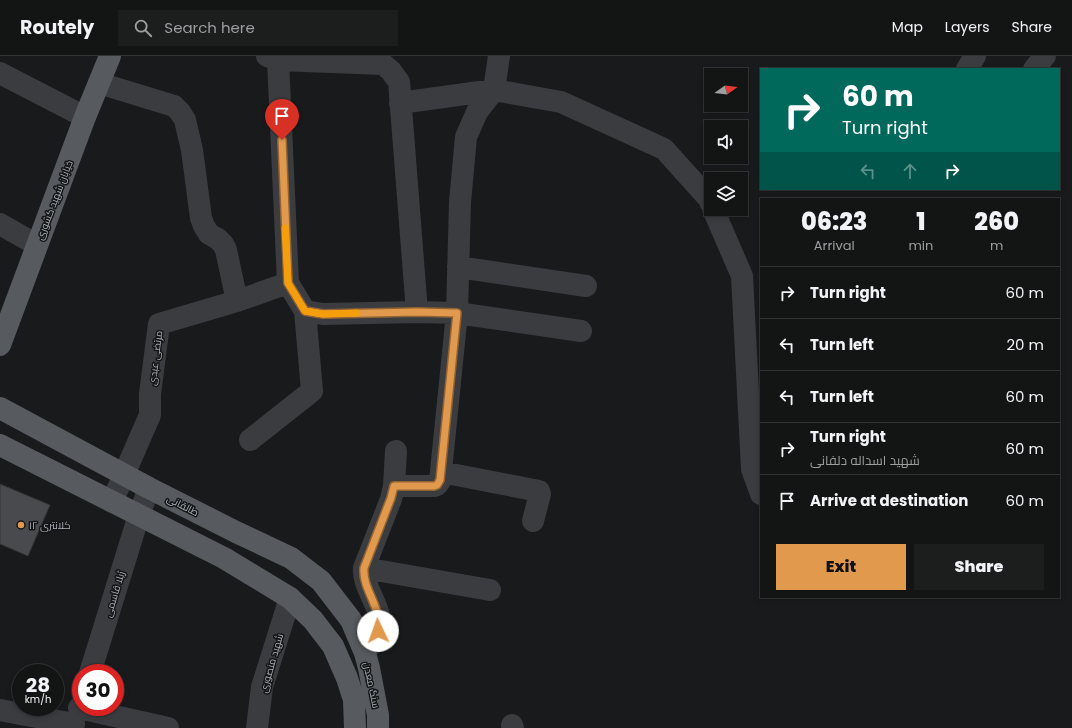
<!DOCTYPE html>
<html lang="en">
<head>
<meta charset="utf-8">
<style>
  :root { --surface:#131414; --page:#1c1d1d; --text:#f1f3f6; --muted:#9d9ea0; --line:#323334; --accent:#e0994d }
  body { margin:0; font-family:Poppins,Cairo,sans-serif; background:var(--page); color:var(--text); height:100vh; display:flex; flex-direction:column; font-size:15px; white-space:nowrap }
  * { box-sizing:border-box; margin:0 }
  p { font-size:13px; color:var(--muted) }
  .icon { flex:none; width:22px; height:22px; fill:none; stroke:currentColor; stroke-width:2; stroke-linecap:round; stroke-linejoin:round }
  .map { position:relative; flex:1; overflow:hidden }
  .drawer { position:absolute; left:760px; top:142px; width:300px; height:400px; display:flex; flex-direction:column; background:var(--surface); border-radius:0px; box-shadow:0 2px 6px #0003,0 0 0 1px var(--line) }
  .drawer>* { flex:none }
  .guide { position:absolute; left:760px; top:12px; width:300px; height:122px; border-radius:0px; box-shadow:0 2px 6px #0003,0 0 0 1px var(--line); background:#00695c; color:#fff; overflow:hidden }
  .needle { width:26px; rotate:76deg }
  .controls { position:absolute; left:704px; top:12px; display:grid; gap:8px }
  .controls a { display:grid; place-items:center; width:44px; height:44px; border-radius:0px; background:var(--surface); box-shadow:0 2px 6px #0003,0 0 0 1px var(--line); font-size:20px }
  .speed { position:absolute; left:12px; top:608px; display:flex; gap:8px; font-size:20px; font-weight:700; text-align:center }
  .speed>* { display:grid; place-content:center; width:52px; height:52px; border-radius:50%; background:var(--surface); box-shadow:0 2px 6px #0003,0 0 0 1px var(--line); line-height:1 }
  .speed small { font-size:10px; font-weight:400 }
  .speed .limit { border:6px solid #d22; background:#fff; color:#111 }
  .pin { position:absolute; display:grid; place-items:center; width:34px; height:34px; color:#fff; margin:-41px -17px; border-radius:50% 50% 50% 0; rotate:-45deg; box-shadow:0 0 4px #0007 }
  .pin .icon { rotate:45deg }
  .me { position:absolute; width:44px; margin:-22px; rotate:357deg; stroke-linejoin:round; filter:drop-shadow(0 0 3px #0008) }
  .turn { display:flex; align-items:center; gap:14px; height:84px; padding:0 16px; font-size:18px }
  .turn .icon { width:52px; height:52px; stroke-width:2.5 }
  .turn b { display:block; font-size:28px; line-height:34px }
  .lanes { display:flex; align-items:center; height:38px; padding:0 16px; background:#0003; justify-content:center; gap:20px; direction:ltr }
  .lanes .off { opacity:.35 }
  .eta { display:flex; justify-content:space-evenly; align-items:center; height:68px; text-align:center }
  .eta b { font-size:24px; font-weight:800; line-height:28px }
  .action { display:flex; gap:8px; margin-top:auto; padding:8px 16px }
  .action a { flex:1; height:46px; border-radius:0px; background:var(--accent); color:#111; font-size:16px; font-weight:800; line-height:46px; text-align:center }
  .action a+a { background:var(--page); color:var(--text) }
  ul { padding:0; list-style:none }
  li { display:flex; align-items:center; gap:12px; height:52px; padding:0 16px; border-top:1px solid var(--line) }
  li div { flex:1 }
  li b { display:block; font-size:15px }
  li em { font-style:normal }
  header { display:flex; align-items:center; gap:24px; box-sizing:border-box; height:56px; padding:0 20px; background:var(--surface); border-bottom:1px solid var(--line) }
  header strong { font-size:19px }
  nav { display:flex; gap:22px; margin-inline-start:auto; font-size:14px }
  .search { width:280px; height:36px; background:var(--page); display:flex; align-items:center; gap:10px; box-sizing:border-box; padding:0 14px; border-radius:0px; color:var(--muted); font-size:15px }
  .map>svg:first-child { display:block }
  .building { fill:#494a4e; stroke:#343437 }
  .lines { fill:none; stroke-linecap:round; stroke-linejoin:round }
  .minor { stroke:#3b3c40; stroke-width:22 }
  .major { stroke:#575a5f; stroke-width:22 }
  .route-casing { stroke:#926332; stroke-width:10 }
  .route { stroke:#e0994d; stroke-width:7 }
  .slow { stroke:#f59e0b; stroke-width:7 }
  .poi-dot { fill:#e0994d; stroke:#141516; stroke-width:1.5 }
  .labels { text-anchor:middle; stroke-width:3; stroke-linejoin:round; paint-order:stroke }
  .street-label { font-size:10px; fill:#adb3ba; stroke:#141516 }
  .poi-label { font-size:10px; fill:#adb3ba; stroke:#141516; text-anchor:start }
</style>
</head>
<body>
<header>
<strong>Routely</strong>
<div class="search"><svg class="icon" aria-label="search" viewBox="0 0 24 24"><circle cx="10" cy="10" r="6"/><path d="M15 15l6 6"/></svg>Search here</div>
<nav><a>Map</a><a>Layers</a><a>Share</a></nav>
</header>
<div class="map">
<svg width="1072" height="672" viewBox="0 0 1072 672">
  <rect width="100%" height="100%" fill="#191a1b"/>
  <!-- building -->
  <path class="building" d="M0,428L50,449L28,500L0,488Z"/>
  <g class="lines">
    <!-- minor -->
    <path class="minor" d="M267,0L278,4L383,8L391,15L399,26L417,256L457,257L581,275
      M967,13L975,0
      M1034,13L1045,0
      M0,17L85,61
      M99,27L174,50L180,56L185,64L192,94L201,162L204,170L209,178L218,183L223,188L226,194L237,245
      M400,47L494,34L561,46L664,93L709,143L711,148
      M713,153L742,220L752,413L761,438
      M0,168L37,189
      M458,211L586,230
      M305,255L323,258L417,256
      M250,384L312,335L305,255L288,227L278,4
      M441,416L539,435L540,438L533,465
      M394,430H434L437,429L440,425L457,257L460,146L466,81L477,56L494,34L499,0
      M112,446L150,359V338L159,268L237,245L288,227
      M364,512L490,534
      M365,597C369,590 377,581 379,572C384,553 362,532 364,512L391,443L394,430L396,395
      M90,617L139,459L149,432
      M79,652L168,672
      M0,654L74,668
      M512,669L513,672
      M257,672L262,631L290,542"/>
    <!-- major -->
    <path class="major" d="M0,289L85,61L110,0
      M0,352L149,432L236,476L291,502L321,525L351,564L365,597L369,612L378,659V672
      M0,389L224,502L290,542L313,564L333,590L347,622L354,644L355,672"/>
  </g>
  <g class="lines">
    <defs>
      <path id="route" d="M282,84L288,227L305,255L323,258L417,256L457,257L440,424L437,429L434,430H394L391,442L364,512C362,534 383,552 378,575"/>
    </defs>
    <!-- route casing -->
    <use href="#route" class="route-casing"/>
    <!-- route -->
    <use href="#route" class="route"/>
    <!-- slow -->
    <path class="slow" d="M285,172L288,227L305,255L323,258L357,257"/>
  </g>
  <!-- markers -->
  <circle class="poi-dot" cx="21" cy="469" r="4"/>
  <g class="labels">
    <!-- street labels -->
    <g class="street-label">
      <text transform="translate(54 144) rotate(-69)" y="4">خیابان شهید کشوری</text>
      <text transform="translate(155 302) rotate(-83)" y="4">مرتضی عبدی</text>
      <text transform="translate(183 449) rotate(27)" y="4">طالقانی</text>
      <text transform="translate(114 538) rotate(-73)" y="4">ژیلا قاسمی</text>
      <text transform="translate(271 607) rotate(-74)" y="4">شهید منصوری</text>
      <text transform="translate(372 629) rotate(78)" y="4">سنگ معدن</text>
    </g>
    <!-- poi labels -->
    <g class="poi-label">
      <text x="29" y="473">کلانتری ۱۲</text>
    </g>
  </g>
</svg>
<div class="controls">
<a><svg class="needle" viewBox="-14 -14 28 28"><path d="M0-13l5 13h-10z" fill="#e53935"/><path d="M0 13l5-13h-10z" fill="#9d9ea0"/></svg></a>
<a><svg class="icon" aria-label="sound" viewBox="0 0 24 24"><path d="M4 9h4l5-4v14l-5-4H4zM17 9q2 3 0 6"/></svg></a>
<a><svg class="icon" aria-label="layers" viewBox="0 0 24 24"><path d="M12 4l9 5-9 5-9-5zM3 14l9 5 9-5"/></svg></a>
</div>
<div class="speed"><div>28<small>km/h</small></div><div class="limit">30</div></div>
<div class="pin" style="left:282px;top:84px;background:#d93025"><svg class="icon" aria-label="arrive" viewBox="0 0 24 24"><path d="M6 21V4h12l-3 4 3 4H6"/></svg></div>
<svg class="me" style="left:378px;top:575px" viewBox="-20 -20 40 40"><circle r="19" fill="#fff"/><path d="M0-13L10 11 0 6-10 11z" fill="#e0994d"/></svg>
<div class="guide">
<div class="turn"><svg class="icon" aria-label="right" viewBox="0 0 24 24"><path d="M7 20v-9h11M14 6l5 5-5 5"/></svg><div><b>60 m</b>Turn right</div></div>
<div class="lanes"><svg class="icon off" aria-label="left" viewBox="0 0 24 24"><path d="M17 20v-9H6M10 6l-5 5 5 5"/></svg><svg class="icon off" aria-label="ahead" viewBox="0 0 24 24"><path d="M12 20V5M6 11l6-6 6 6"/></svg><svg class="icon" aria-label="right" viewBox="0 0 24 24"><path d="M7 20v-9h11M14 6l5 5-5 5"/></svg></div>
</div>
<section class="drawer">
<div class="eta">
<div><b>06:23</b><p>Arrival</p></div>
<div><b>1</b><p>min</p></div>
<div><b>260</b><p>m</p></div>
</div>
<ul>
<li><svg class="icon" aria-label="right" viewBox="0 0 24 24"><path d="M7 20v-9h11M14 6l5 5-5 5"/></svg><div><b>Turn right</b></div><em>60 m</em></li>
<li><svg class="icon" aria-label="left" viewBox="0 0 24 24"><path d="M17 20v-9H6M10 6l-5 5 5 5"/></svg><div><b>Turn left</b></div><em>20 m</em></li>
<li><svg class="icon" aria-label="left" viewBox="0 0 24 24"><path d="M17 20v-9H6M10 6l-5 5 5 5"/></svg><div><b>Turn left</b></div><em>60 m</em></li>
<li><svg class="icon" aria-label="right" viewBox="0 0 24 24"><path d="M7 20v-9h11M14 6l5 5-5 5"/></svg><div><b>Turn right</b><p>شهید اسداله دلفانی</p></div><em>60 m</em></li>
<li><svg class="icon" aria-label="arrive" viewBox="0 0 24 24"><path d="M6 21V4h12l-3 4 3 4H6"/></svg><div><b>Arrive at destination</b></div><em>60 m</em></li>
</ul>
<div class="action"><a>Exit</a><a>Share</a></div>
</section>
</div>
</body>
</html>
